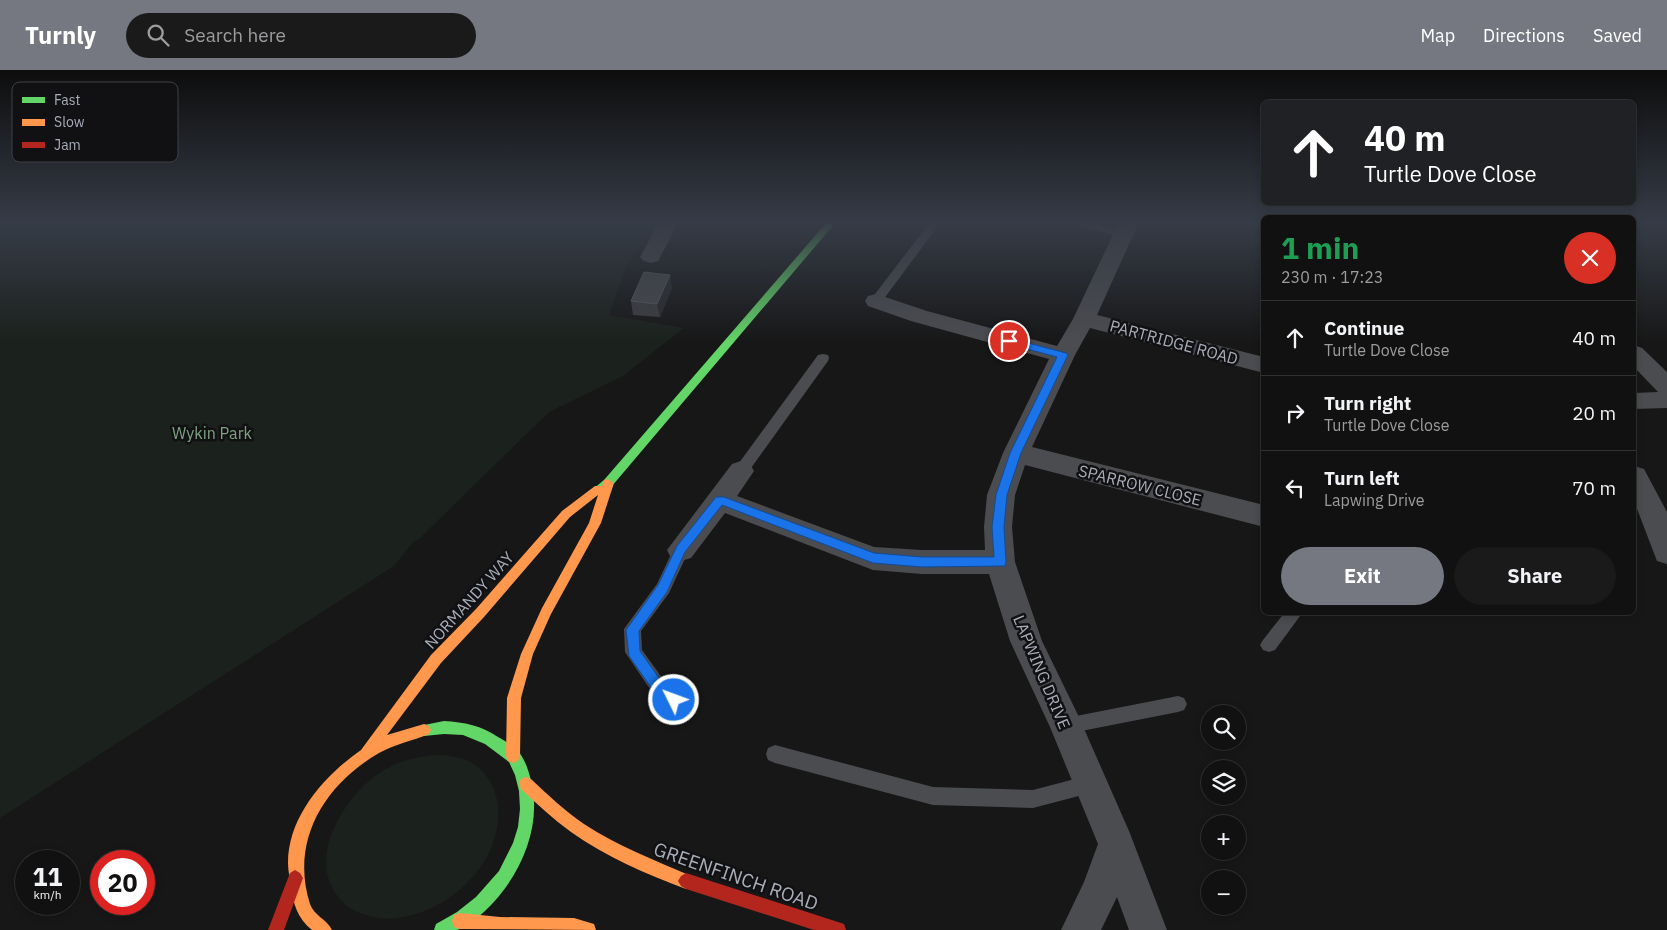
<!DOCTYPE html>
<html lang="en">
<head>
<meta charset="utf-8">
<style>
  :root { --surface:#111; --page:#1a1a1a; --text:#f1f3f6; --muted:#9c9d9f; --line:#303131; --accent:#757880 }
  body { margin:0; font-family:"IBM Plex Sans",sans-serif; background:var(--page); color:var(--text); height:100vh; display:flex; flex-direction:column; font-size:19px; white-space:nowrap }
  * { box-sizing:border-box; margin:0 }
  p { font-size:16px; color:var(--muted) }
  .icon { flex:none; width:28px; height:28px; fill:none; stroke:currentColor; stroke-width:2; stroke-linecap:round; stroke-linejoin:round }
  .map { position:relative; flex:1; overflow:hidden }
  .panel { position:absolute; left:1261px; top:145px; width:375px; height:400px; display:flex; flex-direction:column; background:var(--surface); border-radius:8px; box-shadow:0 2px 8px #0003,0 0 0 1px var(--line) }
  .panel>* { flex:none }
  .top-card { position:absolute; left:1261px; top:30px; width:375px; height:105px; border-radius:8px; box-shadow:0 2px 8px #0003,0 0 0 1px var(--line); background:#202124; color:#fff; overflow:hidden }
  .fabs { position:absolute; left:1201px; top:635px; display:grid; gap:10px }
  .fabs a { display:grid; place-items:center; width:45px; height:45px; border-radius:50%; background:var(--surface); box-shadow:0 2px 8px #0003,0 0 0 1px var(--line); font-size:25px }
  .speed { position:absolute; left:15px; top:780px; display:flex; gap:10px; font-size:25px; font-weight:700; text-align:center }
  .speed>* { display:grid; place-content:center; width:65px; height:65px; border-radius:50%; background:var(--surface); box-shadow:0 2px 8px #0003,0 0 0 1px var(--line); line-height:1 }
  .speed small { font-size:12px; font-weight:400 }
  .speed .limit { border:8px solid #d22; background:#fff; color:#111 }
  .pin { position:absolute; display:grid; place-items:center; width:42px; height:42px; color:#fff; margin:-21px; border:2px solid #fff; border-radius:50%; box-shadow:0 1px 5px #0007 }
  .me { position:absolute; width:55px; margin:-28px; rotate:312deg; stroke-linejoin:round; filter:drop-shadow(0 0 4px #0008) }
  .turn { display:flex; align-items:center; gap:18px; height:105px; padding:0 20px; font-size:22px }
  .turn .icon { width:65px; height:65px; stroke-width:2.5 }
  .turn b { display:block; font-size:35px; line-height:42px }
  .round { display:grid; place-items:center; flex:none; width:52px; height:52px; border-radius:26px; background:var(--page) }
  .overview { display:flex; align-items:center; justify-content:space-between; height:85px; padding:0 20px }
  h1 { font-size:30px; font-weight:700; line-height:38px; color:#1e9e55 }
  .cta { display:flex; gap:10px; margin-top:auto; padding:10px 20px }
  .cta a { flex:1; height:58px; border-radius:30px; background:var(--accent); color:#fff; font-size:20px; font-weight:700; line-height:58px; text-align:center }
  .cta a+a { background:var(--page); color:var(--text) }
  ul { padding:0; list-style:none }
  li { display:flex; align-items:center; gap:15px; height:75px; padding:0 20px; border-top:1px solid var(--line) }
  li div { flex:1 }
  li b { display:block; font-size:19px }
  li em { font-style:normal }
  header { display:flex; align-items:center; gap:30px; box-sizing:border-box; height:70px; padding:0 25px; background:var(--accent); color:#fff }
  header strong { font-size:24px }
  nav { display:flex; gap:28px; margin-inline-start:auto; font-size:18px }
  .search { width:350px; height:45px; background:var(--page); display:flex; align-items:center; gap:12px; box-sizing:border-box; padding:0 18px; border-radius:28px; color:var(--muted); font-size:19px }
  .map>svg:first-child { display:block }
  .green { fill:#1b211c }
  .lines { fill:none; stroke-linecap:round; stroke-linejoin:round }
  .lane { fill:#4b4c50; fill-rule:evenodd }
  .street { fill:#4b4c50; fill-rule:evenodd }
  .fast { fill:#63d668; fill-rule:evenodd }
  .slow { fill:#ff974d; fill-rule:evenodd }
  .jam { fill:#b3261e; fill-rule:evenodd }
  .wall { fill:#3c3d40 }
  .shaded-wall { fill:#28292a }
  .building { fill:#48494d; stroke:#57595e }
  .route { fill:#1a73e8; stroke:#114b97 }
  .labels { text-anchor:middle; stroke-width:5; stroke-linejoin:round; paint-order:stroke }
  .street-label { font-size:16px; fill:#a8adb8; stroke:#111113 }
  .park-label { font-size:16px; fill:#7fa381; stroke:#111113 }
  .near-street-label { font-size:19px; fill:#a8adb8; stroke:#111113 }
  .key { fill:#111113; stroke:#3e4045; stroke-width:1 }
  .key-label { font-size:14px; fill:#a8adb8 }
</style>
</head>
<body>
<header>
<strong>Turnly</strong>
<div class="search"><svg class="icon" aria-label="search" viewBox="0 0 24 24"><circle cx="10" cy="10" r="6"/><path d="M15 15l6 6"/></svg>Search here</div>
<nav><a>Map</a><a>Directions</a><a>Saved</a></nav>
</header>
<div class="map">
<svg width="1667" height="860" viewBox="0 0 1667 860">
  <rect width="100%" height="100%" fill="#171717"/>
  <!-- green -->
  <path class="green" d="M0,152H661L626,197L609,245L684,258L623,306L549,342L418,470L414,471L394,496L0,748Z
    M439,685C451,686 464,687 475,695C509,720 502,769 479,799C461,823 436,840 408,846C396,849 382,850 370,846C365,844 357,843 353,840C298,804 338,732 378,704C397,691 417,686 439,685Z"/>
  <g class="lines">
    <!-- lane -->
    <path class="lane" d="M930,152H941L880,234H872L870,231L872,228Z
      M1069,152H1088L1127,162L1129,164L1123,167L1070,154Z
      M823,284L828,285L829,288L828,291L746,405L741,406L736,405L734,401L736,397L818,285Z
      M681,474L687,476L689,480L669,523L641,561L642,580L668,616L692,632L695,638L692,644L686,646L656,628L625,582L624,559L657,514L675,476Z
      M1285,542H1303L1275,580L1269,582L1263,580L1260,575L1263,570Z
      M1178,626L1184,628L1187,634L1184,640L1178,642L1066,664L1060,662L1057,656L1060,650L1066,648Z
      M775,675L933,717L1033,720L1090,705L1097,708L1100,714L1097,720L1090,723L1033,738L933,735L775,693L768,690L766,684L768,678Z"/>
    <!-- street -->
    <path class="street" d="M659,152H679L658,191L651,193L644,191L640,187Z
      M1119,152H1139L1097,245L1264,287V303L1090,258L1075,285L1032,377L1264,435V457L1025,395L1015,425L1012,457L1015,492L1042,571L1078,645L1129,761L1167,860H1129L1117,827L1101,860H1061L1084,812L1098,774L1050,657L1010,571L989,504H922L873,500L725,443L691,488L681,491L671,488L667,480L732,394L741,391L750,394L754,401L737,426L874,477L922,480H985L984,457L987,425L1003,383L1049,289L911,251L868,236L865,231L868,226L876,224L927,241L1057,276L1073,249Z
      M1634,275L1642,278L1667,302V338L1634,339V323L1658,322L1634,297Z
      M1634,396L1644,399L1667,442V494L1657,491L1634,431Z"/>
    <!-- fast -->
    <path class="fast" d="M827,152H836L612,416L603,422H595L593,419L604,410Z
      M444,651C464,652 482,656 498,667C505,671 512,675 517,680C524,687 529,701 531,711C543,758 519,809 485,841C478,847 466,858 457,860C450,860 441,860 434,860L436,854L457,842L476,827L499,801L513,773L518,757L520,739L519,721L515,705L509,692L485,674L463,665L444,664L424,666L419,664L417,660L419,656Z"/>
    <!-- slow -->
    <path class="slow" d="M608,409L614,413L601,453L551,544L533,584L521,628L520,686L518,691L513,693L508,691L506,686L507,628L521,584L542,538L589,453L598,425L570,447L484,547L441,593L387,665L424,654L429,656L431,660L429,664C412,671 395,674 379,683C324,715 290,771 310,834C314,846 327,849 332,860H312C298,849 293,834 291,816C290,809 288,801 288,793C288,746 325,705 361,680L431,585L476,539L562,441L595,416H602L604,410Z
      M526,707L531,709C548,725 565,741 584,754C618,776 654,790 691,806L694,811L691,816L686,819C646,804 606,787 571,762C553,749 537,734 521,719L519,714L521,709Z
      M460,843L500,847L574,848L594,854L596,860L460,859L454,857L452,851L454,845Z"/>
    <!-- jam -->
    <path class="jam" d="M295,800L300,803L303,808L284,860H268L290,803Z
      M686,803L838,852L844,854L846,860H814L686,819L681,816L678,811L681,806Z"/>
  </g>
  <!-- wall -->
  <path class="wall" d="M672,218L660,247L633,245L631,231Z"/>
  <!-- shaded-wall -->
  <path class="shaded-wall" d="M670,205L672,218L660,247L657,234Z"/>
  <!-- building -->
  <path class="building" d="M644,202L670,205L657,234L631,231Z"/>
  <!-- sky -->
  <linearGradient id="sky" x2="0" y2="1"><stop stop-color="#0d0d0d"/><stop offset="0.56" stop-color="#363c47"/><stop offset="1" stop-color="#363c47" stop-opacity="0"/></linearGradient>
  <rect width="1667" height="273" fill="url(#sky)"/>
  <!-- route -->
  <path class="route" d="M1005,268H1009L1066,283L1068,285L1021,383L1007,425L1004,457L1006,492L1005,496L922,497L873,493L722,435L685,482L667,522L639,561L640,581L666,618L679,625L681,630L679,634L674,636L657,626L629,586L626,560L658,515L677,476L716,427H724L874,483L922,487H994L992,457L996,425L1010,383L1057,287L1005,273Z"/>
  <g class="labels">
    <!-- street labels -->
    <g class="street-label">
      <text transform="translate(1174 272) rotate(15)" y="6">PARTRIDGE ROAD</text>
      <text transform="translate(1140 415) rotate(14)" y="6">SPARROW CLOSE</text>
      <text transform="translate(469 530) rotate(-48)" y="6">NORMANDY WAY</text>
      <text transform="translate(1042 602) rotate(67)" y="6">LAPWING DRIVE</text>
    </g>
    <!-- park labels -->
    <g class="park-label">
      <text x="212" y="369">Wykin Park</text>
    </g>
    <!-- near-street labels -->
    <g class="near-street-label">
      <text transform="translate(736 806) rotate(19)" y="7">GREENFINCH ROAD</text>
    </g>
  </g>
  <!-- legend -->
  <rect x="12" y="12" width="166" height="80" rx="8" class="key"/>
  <rect x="22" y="27" width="23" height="6" fill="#63d668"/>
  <rect x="22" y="49" width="23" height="7" fill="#ff974d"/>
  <rect x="22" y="72" width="23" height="6" fill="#b3261e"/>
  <g class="key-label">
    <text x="54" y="35">Fast</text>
    <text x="54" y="57">Slow</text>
    <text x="54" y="80">Jam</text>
  </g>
</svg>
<div class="fabs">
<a><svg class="icon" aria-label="search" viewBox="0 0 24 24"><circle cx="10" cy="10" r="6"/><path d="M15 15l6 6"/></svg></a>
<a><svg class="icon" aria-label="layers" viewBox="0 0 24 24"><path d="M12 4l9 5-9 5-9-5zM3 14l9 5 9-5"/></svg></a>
<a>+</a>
<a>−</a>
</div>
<div class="speed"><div>11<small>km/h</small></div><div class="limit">20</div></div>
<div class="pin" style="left:1009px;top:271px;background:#d93025"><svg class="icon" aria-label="arrive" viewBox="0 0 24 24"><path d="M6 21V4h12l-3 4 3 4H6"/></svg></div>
<svg class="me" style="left:674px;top:630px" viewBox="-20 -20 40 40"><circle r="17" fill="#1a73e8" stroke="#fff" stroke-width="3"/><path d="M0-11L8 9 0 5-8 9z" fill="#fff"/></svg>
<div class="top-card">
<div class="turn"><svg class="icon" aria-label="ahead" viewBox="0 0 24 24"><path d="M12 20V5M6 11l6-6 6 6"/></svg><div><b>40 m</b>Turtle Dove Close</div></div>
</div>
<section class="panel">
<div class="overview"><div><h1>1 min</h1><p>230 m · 17:23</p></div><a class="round" style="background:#d93025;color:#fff"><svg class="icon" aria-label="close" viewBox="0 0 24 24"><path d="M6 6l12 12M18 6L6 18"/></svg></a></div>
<ul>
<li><svg class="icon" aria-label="ahead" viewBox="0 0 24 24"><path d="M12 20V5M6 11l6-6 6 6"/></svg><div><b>Continue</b><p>Turtle Dove Close</p></div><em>40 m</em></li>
<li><svg class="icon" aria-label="right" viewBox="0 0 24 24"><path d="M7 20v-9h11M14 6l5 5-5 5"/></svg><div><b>Turn right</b><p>Turtle Dove Close</p></div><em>20 m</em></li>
<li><svg class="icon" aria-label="left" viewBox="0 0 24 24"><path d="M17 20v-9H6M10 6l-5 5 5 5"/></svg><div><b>Turn left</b><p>Lapwing Drive</p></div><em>70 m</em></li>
</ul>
<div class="cta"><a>Exit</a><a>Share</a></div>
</section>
</div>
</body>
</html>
